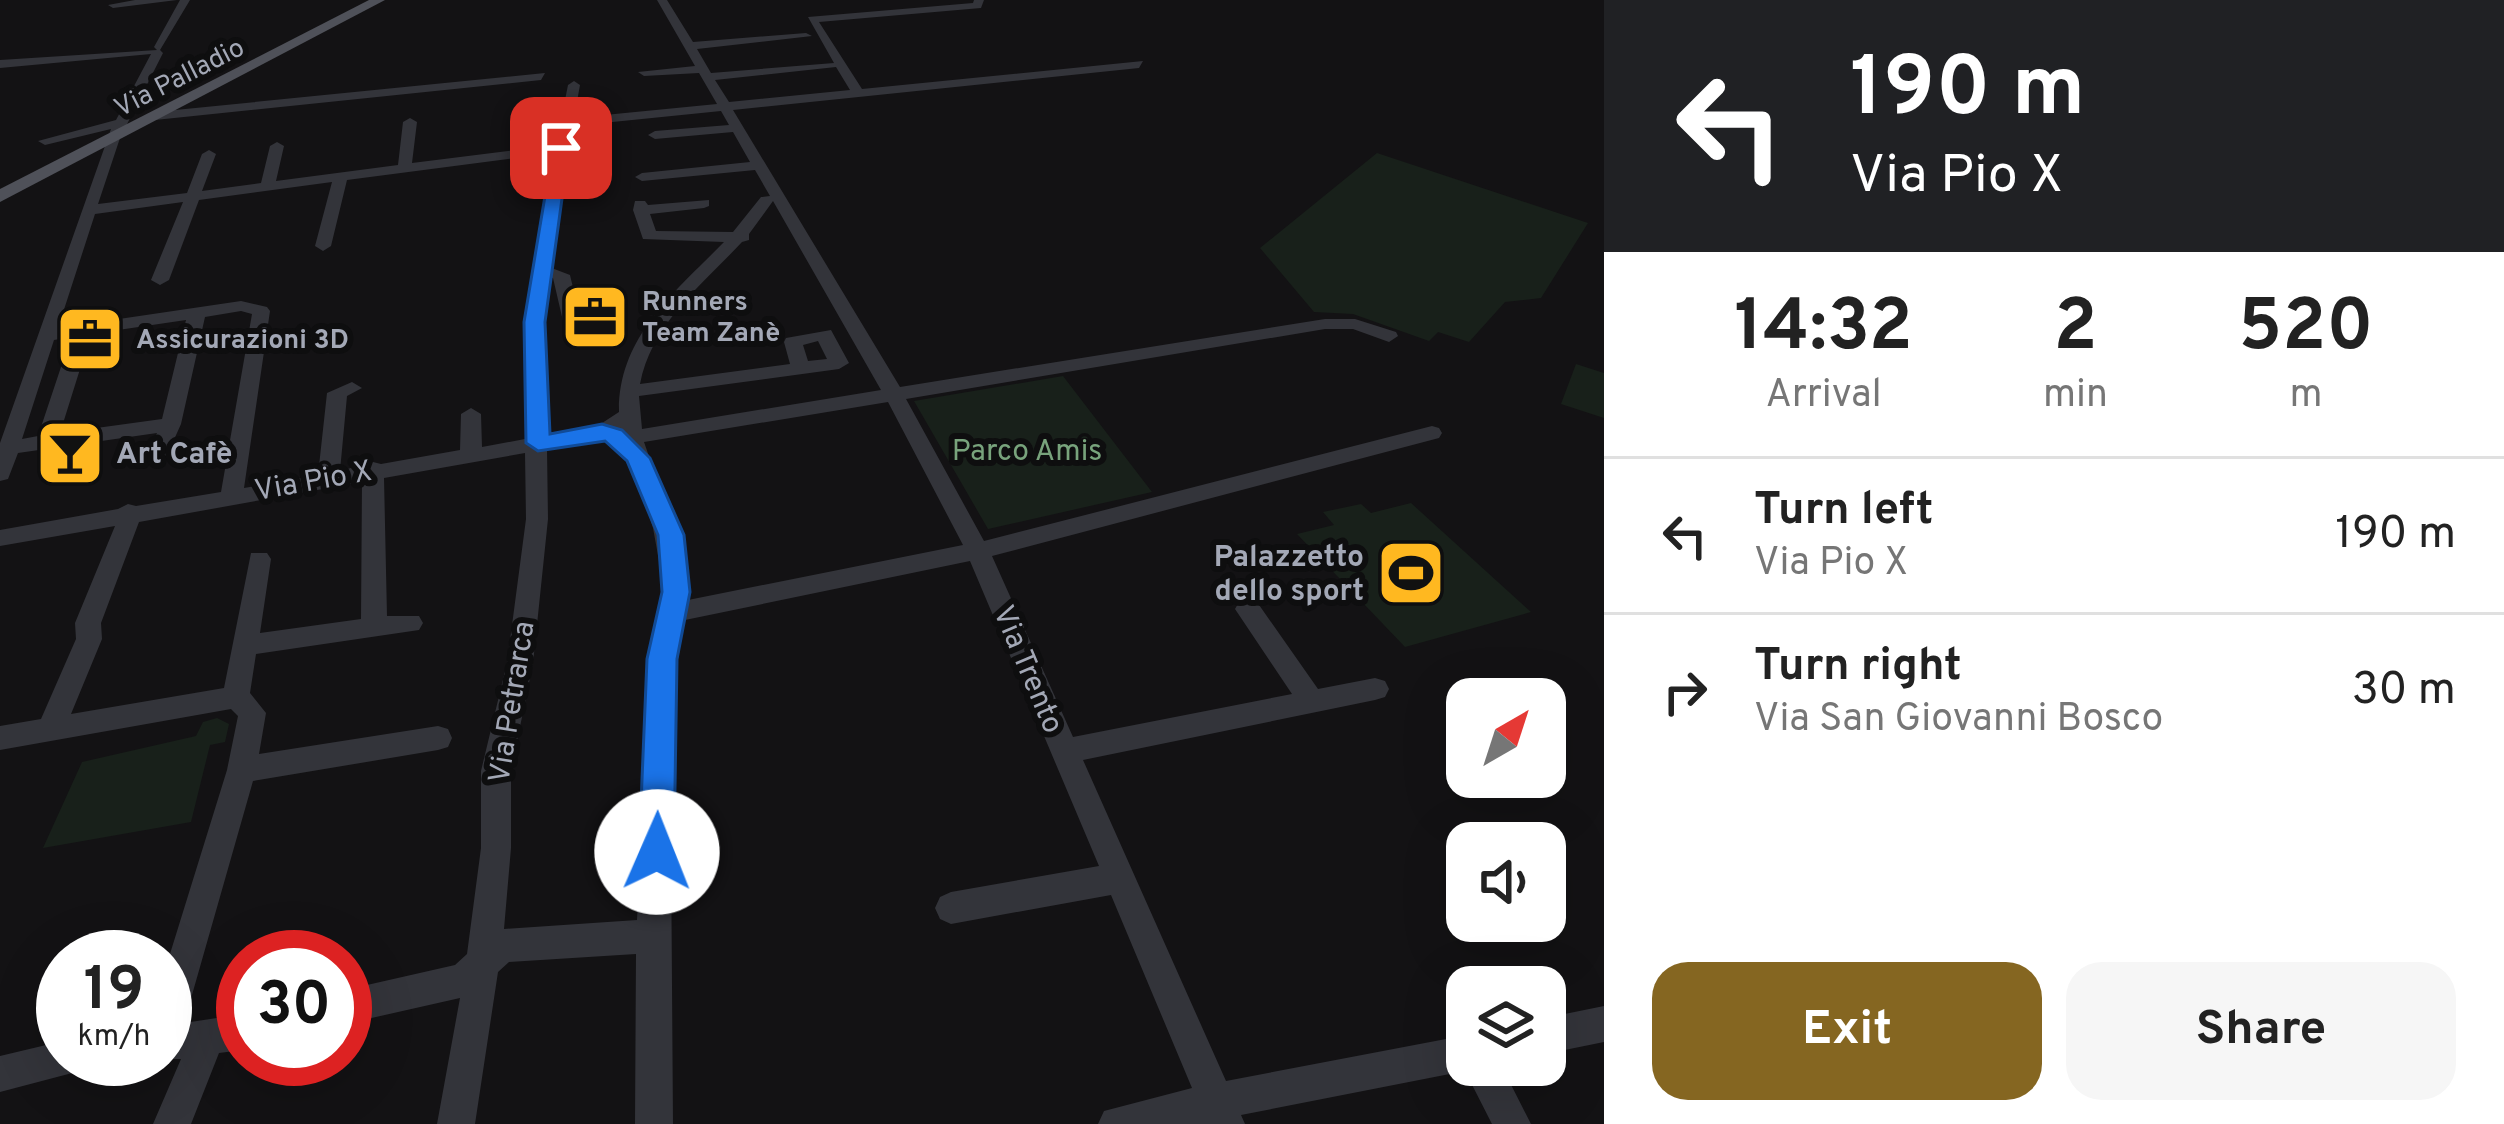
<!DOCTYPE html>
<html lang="en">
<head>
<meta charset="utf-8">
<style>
  :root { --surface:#fff; --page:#f6f6f6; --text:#222; --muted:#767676; --line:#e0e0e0; --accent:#856621 }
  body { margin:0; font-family:Overpass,sans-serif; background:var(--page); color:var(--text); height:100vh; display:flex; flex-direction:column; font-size:45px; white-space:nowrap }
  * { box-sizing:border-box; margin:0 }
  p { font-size:39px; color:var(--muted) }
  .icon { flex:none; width:66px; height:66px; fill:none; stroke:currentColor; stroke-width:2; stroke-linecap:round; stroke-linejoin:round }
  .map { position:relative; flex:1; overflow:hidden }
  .panel { display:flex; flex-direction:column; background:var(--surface); width:900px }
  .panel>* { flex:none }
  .top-card { background:#202124; color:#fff; overflow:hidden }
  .needle { width:78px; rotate:39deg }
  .fabs { position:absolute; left:1446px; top:678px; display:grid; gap:24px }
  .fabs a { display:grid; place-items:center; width:120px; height:120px; border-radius:24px; background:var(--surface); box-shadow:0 12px 48px #0002; font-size:60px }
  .speed { position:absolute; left:36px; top:930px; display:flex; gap:24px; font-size:60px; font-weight:700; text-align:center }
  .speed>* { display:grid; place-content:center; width:156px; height:156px; border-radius:50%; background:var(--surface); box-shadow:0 12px 48px #0002; line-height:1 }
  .speed small { font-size:30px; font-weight:400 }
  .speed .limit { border:18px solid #d22; background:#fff; color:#111 }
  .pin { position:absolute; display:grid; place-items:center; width:102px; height:102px; color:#fff; margin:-51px; border-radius:24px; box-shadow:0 6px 18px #0006 }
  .me { position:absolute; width:132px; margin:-66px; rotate:1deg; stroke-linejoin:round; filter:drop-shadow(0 0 9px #0008) }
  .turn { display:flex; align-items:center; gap:42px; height:252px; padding:0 48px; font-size:54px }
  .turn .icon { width:156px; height:156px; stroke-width:2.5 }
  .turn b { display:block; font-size:84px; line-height:102px }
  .eta { display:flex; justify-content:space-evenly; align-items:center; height:204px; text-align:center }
  .eta b { font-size:72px; font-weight:700; line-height:84px }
  .action { display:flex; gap:24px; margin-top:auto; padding:24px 48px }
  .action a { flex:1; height:138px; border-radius:36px; background:var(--accent); color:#fff; font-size:48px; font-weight:700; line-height:138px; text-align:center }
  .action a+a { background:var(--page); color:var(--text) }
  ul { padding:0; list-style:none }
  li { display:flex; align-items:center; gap:36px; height:156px; padding:0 48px; border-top:3px solid var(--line) }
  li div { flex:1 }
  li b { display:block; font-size:45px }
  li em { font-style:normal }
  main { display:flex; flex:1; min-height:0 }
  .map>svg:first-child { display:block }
  .green { fill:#18201a }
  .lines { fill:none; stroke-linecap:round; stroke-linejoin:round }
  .minor { fill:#33343a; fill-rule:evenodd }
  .major { fill:#4f5159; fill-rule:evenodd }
  .route { fill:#1a73e8; stroke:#114b97; stroke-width:3 }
  .labels { text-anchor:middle; stroke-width:12; stroke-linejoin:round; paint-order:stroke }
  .far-street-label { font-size:27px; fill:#a3a8b6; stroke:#0e0e0f }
  .far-poi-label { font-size:27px; font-weight:bold; fill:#a3a8b6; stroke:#0e0e0f; text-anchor:start }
  .park-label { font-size:30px; fill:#78a37c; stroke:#0e0e0f }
  .poi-label { font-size:30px; font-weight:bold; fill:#a3a8b6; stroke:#0e0e0f; text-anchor:start }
  .street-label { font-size:30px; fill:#a3a8b6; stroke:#0e0e0f }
</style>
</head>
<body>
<main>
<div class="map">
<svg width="1604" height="1124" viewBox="0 0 1604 1124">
  <rect width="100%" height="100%" fill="#131214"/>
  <!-- green -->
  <path class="green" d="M1377,153L1588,223L1541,298L1505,302L1469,342L1438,332L1429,341L1353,314L1314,312L1260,248Z
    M1576,364L1604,373V418L1561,404Z
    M1063,376L1152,492L988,529L914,401Z
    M1411,503L1531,612L1405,647L1297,534L1334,525L1323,512L1361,504L1371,513Z
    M217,718L229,724L225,742L210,745L191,822L43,848L82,762L196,736L203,722Z"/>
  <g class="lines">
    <!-- minor -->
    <path class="minor" d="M135,0H177L113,8L108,5Z
      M180,0H190L160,50L163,53L120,138L98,204L187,193L202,154L209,150L216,154L202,191L261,183L270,146L277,142L284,146L276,181L398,165L403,122L410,118L417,122L412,163L556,145L568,85L574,81L580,85L574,118L717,104L699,73L644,76L638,72L695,66L657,0H667L693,42L806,33L812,36L697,49L711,73L834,63L808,17L973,3L974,0H984L981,8L819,22L862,89L1143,61L1139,68L733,110L900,387L1325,319H1355L1396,332L1398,336L1389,342L1353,329H1325L906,399L984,541L1432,426L1439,428L1442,433L1439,438L992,556L1073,737L1292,694L1235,609L1239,602H1257L1318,689L1375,678L1385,681L1389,689L1385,697L1375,700L1083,760L1226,1081L1467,1035V1065H1501L1531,1124H1492L1465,1071L1241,1115L1245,1124H1098L1104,1111L1192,1088L1111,895L951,924L940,919L935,908L940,897L951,892L1099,866L970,561L685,620L675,677L671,845L673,1124H635L636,954L509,962L498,972L475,1124H437L460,998L345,1024V990L455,965L467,954L481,848V771L507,663L526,519L525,453L384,478L387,616H419L423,623L419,630L256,654L250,693L266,713L259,754L438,726L448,729L452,738L448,747L438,750L253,781L184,1023L243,1014V1050L219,1053L191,1124H153L181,1059H158H165V970L227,770L238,716L231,709L0,750V726L41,719L76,639L75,623L115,526L0,546V530L118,509L128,504L136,506L221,492L252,314L241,311L205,317L181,424L164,462H148L145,457L157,433L18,453L8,479L0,481V443L111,129L45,145L38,141L116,120L151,54L0,68V60L157,50L154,47ZM836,67L850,90L729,102L715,80ZM721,111L729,125L655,131L648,135L655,139L733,132L750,162L642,173L635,177L642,181L755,170L770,196L761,197L733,232L656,231L650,214L704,208L709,206V200L648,205L645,201H635L633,210L643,239L724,242C675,292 618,337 619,412L596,427L546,435L543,322L548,277L553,278L566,334L575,340L584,334L570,275L549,267L573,126ZM554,153L525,322V439L482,447L481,414L471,408L461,414L460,450L381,464L373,462L340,471L347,396L362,388L352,382L327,393L318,475L244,488L270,311L267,307L241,301L58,328L95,214L183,202L151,280L160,285L169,280L199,200L332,182L315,246L323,251L331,246L347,180ZM773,201L881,390L642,429L639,396L839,369L849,363L831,330L786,338L784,342L790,364L640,384C652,323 701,286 742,242L749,240V234ZM186,320L162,419L60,433L91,334ZM71,337L38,436L22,439L54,340ZM818,341L827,359L808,361L803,345ZM888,402L963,545L688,600L684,557L644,442ZM621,429L653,528L664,588L649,677L637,920L504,929L511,848V771L533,663L548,519L547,449L609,437ZM362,482L361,619L260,633L271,559L267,553H251L224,688L71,714L102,639L101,623L139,522Z
      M545,73L541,80L155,120L148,116L155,112Z
      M1604,1006V1042L1545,1054V1018Z
      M63,1041V1059H81L76,1072L0,1092V1056Z"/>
    <!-- major -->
    <path class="major" d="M369,0H385L0,202V189Z"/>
  </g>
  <!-- route -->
  <path class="route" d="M561,143L569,148L545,322L550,434L602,424L622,430L650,458L684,535L690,592L677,659L674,852L669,864L657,868L644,864L639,852L647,659L662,592L658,535L627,461L605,441L538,451L526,443L524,322L553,148Z"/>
  <!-- icons -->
  <defs>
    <symbol id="office-square" viewBox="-11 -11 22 22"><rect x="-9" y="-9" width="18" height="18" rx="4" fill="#ffb820" stroke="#0e0e0f"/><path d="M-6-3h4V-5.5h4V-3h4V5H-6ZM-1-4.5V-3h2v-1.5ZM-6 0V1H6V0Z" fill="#111"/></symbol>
    <symbol id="bar-square" viewBox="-11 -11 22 22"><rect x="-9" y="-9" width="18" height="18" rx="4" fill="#ffb820" stroke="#0e0e0f"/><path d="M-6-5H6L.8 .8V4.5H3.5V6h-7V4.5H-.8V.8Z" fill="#111"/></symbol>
    <symbol id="stadium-square" viewBox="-11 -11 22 22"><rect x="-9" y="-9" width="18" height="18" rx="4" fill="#ffb820" stroke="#0e0e0f"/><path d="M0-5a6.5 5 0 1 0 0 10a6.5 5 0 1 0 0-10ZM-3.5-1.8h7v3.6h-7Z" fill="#111"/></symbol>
  </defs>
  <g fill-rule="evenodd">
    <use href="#office-square" x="557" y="279" width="76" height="76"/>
    <use href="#office-square" x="52" y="301" width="76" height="76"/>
    <use href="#bar-square" x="32" y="415" width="76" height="76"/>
    <use href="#stadium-square" x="1373" y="535" width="76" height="76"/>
  </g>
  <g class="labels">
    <!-- far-street labels -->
    <g class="far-street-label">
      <text transform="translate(179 77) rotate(-27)" y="9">Via Palladio</text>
    </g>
    <!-- far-poi labels -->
    <g class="far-poi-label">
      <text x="642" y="310">Runners<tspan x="642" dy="31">Team Zanè</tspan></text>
      <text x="136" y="348">Assicurazioni 3D</text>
    </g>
    <!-- park labels -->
    <g class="park-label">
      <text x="1027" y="460">Parco Amis</text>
    </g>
    <!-- poi labels -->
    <g class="poi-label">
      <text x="116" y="463">Art Cafè</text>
      <text x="1364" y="566" text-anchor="end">Palazzetto<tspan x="1364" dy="34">dello sport</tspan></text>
    </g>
    <!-- street labels -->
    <g class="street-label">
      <text transform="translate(313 480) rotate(-10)" y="10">Via Pio X</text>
      <text transform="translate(1029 669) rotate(67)" y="10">Via Trento</text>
      <text transform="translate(511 702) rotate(-81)" y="10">Via Petrarca</text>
    </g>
  </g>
</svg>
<div class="fabs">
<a><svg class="needle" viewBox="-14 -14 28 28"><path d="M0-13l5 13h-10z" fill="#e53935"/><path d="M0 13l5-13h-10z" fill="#767676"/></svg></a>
<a><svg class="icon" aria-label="sound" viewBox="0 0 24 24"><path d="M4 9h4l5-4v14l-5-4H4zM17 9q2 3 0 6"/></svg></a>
<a><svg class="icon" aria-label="layers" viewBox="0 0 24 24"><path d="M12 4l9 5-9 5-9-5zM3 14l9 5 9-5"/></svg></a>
</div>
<div class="speed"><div>19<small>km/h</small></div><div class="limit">30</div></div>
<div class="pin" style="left:561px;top:148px;background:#d93025"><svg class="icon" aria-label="arrive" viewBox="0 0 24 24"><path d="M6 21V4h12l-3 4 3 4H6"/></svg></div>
<svg class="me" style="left:657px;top:852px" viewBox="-20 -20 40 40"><circle r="19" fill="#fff"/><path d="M0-13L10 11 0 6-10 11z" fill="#1a73e8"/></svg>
</div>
<section class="panel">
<div class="top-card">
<div class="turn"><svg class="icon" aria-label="left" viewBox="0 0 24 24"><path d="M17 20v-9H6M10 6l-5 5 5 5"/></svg><div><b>190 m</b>Via Pio X</div></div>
</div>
<div class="eta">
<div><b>14:32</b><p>Arrival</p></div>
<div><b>2</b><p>min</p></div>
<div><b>520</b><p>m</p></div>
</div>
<ul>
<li><svg class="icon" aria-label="left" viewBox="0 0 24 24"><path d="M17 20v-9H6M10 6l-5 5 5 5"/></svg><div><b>Turn left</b><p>Via Pio X</p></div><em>190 m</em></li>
<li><svg class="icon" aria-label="right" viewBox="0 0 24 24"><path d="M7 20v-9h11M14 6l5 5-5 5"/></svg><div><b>Turn right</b><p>Via San Giovanni Bosco</p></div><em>30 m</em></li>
</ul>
<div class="action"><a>Exit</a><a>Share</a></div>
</section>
</main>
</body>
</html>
